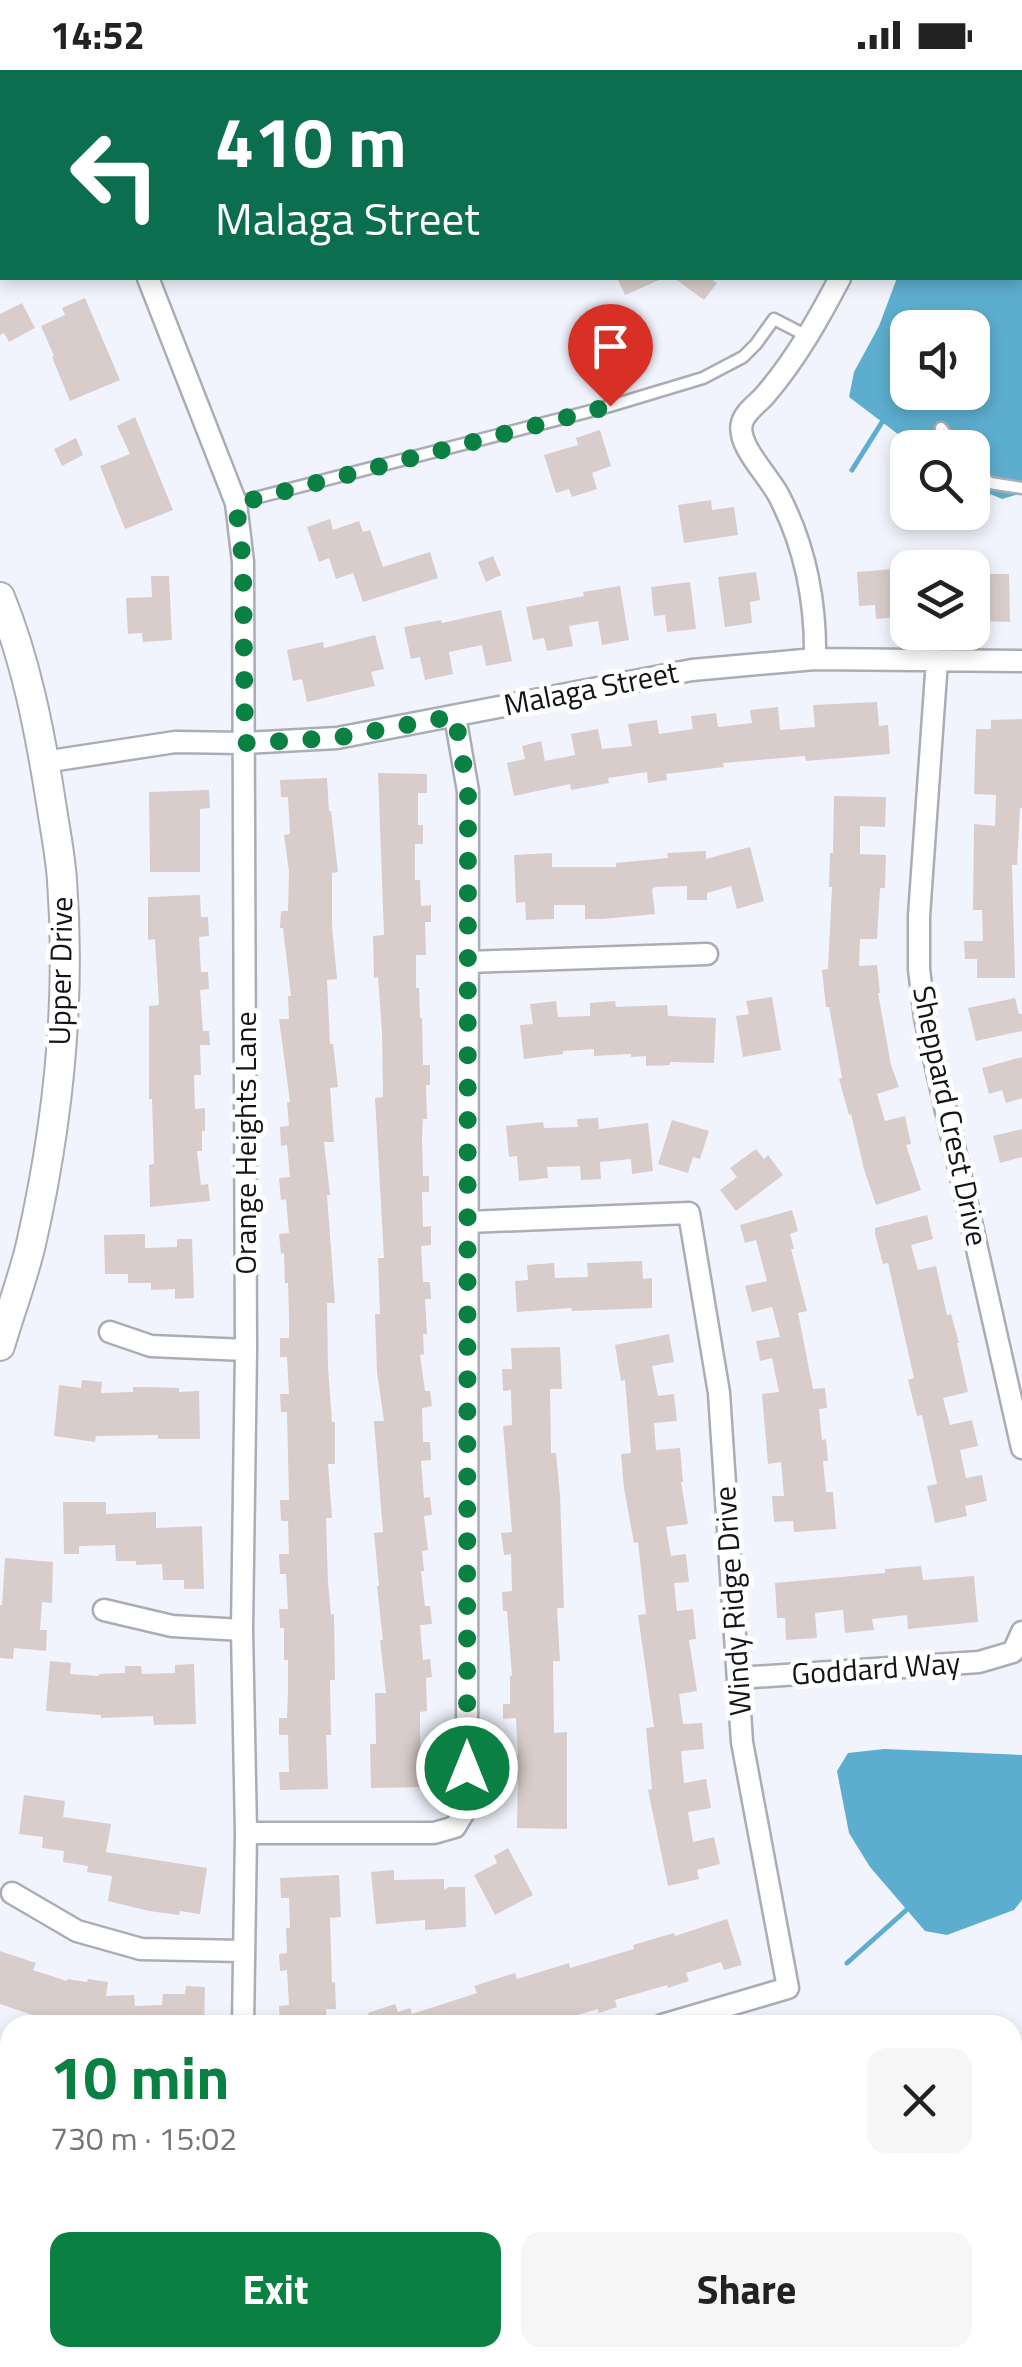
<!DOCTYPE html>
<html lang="en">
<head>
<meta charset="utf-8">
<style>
  :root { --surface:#fff; --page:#f6f6f6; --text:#222; --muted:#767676; --accent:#0b8043 }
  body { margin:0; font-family:"Titillium Web",sans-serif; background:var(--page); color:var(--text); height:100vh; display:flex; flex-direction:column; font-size:38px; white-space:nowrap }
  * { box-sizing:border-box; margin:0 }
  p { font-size:32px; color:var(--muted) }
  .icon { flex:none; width:55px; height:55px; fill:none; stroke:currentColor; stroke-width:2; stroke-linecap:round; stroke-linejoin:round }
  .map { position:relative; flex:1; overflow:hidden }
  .details { position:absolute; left:0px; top:1945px; width:1022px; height:352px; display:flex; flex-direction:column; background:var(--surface); border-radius:30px 30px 0 0; box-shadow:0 5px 15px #0003 }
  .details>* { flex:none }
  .hud { position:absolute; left:0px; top:0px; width:1022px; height:210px; box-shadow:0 5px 15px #0003; background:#0b6e4f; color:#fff; overflow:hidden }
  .controls { position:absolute; left:890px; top:240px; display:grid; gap:20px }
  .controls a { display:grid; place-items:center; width:100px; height:100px; border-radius:20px; background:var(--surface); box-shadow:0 5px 15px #0003; font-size:50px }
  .pin { position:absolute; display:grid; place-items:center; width:85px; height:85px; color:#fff; margin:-102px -42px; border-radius:50% 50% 50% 0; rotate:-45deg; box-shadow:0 0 10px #0007 }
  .pin .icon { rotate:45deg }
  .me { position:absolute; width:110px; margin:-55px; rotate:0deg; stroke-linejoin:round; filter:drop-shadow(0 0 8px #0008) }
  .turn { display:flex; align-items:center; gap:35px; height:210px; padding:0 50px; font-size:45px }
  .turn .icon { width:130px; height:130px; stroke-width:2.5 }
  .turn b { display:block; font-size:70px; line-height:85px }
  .round { display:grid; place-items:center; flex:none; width:105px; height:105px; border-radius:20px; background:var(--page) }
  .headline { display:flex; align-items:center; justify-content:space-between; height:170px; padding:0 50px }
  h1 { font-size:60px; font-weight:700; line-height:75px; color:var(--accent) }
  .primary-button { display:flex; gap:20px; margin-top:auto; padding:20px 50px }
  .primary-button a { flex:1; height:115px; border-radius:20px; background:var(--accent); color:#fff; font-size:40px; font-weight:700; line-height:115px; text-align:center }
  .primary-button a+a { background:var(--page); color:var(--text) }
  .status { display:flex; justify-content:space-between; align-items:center; height:70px; padding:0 50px; background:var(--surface); direction:ltr }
  .status svg { height:28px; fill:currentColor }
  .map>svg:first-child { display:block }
  .water { fill:#5daece; fill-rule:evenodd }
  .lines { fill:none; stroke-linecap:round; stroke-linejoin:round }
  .stream { stroke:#5daece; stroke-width:5 }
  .building { fill:#d8cdca }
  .service-casing { stroke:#abadb6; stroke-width:15 }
  .minor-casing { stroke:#abadb6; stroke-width:25 }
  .secondary-casing { stroke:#abadb6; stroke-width:32 }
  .service { stroke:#fff; stroke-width:10 }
  .minor { stroke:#fff; stroke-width:20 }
  .secondary { stroke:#fff; stroke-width:28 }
  .route { stroke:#0b8043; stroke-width:18; stroke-dasharray:0 32.4 }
  .labels { text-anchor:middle; stroke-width:10; stroke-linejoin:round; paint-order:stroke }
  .street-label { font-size:30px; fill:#141418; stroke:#fff }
</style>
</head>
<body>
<div class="status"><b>14:52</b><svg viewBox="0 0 49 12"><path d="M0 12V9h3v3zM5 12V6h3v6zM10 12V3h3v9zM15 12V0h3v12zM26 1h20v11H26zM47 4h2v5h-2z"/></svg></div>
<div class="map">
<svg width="1022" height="2297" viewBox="0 0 1022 2297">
  <rect width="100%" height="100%" fill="#f2f4fd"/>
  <!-- water -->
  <path class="water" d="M985,0H1022V423L1002,429L973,417L972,378L915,377L849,327L854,302L879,256L897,208H1020V2H984ZM908,258H972V322H908Z
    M884,1679L1022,1685V1830L1014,1840L947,1865L925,1861L870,1797L849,1763L837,1701L848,1683Z"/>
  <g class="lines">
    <!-- stream -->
    <path class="stream" d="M852,400L884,349
      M847,1893L912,1835"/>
  </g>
  <!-- building -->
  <path class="building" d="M617,208H664L625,225Z
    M674,208H710L717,213L704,230Z
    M85,228L120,310L70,331L52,287L54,286L41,256L65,245L62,238Z
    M22,233L35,258L9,272L4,263L0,265V244Z
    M135,347L173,440L125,459L100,396L130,384L117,356Z
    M600,360L611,396L592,403L597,419L572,427L569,419L556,423L544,385L578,375L576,368Z
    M76,368L83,385L62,396L54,379Z
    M711,430L712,440L734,437L738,465L684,473L678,435Z
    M330,449L333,460L359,451L363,462L370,460L383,497L430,482L438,508L363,532L353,503L336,509L329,488L319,492L307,457Z
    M493,486L501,505L486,512L478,492Z
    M893,499L897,547L876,549L875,535L859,536L857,502Z
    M756,502L760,530L750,532L752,553L725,557L718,507Z
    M972,504H1009L1010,552L982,551V537H972Z
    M151,506H169L172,570L143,572L142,563L128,564L126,528L152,527Z
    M690,512L696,559L667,562L665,545L654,546L651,517Z
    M620,516L629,570L602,575L598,551L569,556L573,576L547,581L544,568L533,570L526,537L584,526L583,522Z
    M501,540L512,591L486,596L482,575L449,582L453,604L425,610L420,587L411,589L404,557L441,550L442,553Z
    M375,565L384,599L371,602L375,616L307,632L302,609L293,611L287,580L323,572L324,578Z
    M877,632L879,656L888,655L890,684L806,691L805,686L723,693L724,697L666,704L667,710L648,713L647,702L608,708L609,713L571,720L570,714L514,726L507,693L525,689L522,676L541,671L545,691L575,685L571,664L598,659L602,679L632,676L628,654L657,650L659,664L693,659L691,646L716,643L718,657L752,653L750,640L778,637L780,660L815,657L813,635Z
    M1022,649V738H1020L1017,795H1012L1015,908H977V889H965L964,871H983L982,840H973L974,754L995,756L996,725L974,724L976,659H991V650Z
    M378,703L427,704V723H418V755H423V774H415V810H420L421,836L431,835V852H425L426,885H416V918H419L420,948H422L423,995H430V1015H426L427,1049H423L422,1068L423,1106H429V1122H422L423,1157L431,1156V1175L421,1176L423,1212H430L431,1229H425L427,1264H423L424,1284L420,1285L425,1321H430L432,1336L422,1338L423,1372H430L431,1390L421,1391L424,1428L430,1427L432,1445L424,1446L428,1480L422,1481L424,1501H421L425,1536H430L432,1554L420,1555L423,1590L430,1589L432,1607L426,1608L427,1641L420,1642V1664L421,1696L430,1695L431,1717L371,1718L370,1674H376L375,1623H386L380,1570H383L377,1516H379L374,1463L383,1462L374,1351H384L377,1302L375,1244H380L378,1188H384L375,1028L383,1027L382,962L378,907L374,908L373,866L384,865Z
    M327,708L329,741H331L338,802L332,803V856L337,909L327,910L330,974H333L338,1017L330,1018L334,1072H324L330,1125H327L335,1233H327L328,1297L332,1352H335V1394H328L332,1448H326L328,1513L331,1545L334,1544L335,1610H330L331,1665H326L328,1719L280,1720L279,1702H289L288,1665H279V1648H287L288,1623V1590H284V1558H280L279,1539H288L286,1504H280L279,1484H289L288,1451H281L280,1430H289L287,1342H281L280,1324H289L287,1287H280V1268H289V1245L288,1213H285L284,1183L281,1184L279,1164L289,1163L286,1129L281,1130L279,1108L290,1107L287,1075L281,1076L280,1057L289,1056L287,1032H290L279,949H289L288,926H291L283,858H280L281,841H288L289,802L284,765L290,764L288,727H281L280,710Z
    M209,720L210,738L200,739V802H150L149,722Z
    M834,726L886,727L885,757L860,756V784L886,785L885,818H880L877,869H860L859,896L877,895L880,923H878L891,995L899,1017L877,1024L885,1051L905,1046L911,1074L906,1075L921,1120L876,1135L864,1099L851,1044L849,1045L839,1009L842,1008L829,937H826L822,900L828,899L832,817H829L830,783H833Z
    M750,777L764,831L737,839L731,816L707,823V830H687V816L656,817L652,819L655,844L603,849H585V835H554V849L526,850L525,832L516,833L514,785L552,783V797H616V793L668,788L667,783L706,781V789Z
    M200,825L201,847H208L209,866L199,867L201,902H208L209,919L200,920L203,961H209L210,975H200L201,1005H194L195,1039L205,1038V1061H202V1081H197L201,1115L208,1114L210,1131L150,1137L149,1095L154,1094L152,1029H149V936L159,935L155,869L148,870V827Z
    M772,927L781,980L743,987L736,946L749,944L746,931Z
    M1015,928L1019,944H1022V961L976,971L968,938Z
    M556,931L558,947L590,946V933L615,931L616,937L667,935L668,946L716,948L714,993L670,992V995L646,996V986L631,987V984L594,986V979L563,981V984L524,989L520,955L533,954L530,934Z
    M1022,987V1028L1006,1033L1002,1020L989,1024L982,998Z
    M598,1048L599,1059L648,1053L653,1101L632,1104L631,1089L600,1092L601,1109L581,1110L580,1096L547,1097L548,1108L519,1111L517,1086L509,1087L506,1056L543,1052L544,1058L578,1057L577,1049Z
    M672,1050L709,1061L700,1089L693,1087L688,1103L658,1094Z
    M1022,1059V1087L1000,1093L993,1066Z
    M756,1079L764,1089L768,1085L783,1105L736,1141L720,1120L737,1107L730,1098Z
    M792,1140L798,1161L790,1164L794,1179H791L807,1241L798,1243L813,1319L825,1318L827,1338L819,1339L822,1370L826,1369L828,1391H823L826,1422H833L836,1459L794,1462L793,1451L774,1452L772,1426H784L781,1392L768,1394L762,1324L779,1322L772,1288L760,1291L756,1271L780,1267L772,1237L752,1242L745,1216L767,1211L756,1170L745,1173L740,1155Z
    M927,1145L933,1169L911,1175L918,1200L936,1196L947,1245L951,1244L959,1273H957L968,1322L943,1328L950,1355L972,1350L978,1376L960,1380L966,1408L982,1405L987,1431L965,1436L967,1446L935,1453L927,1416L937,1414L922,1345L917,1346L908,1310L914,1308L888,1193L883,1194L875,1164V1158Z
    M145,1164V1178L177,1177V1169H192L194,1228L175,1229V1219L151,1220V1213H128V1204H105L104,1165Z
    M642,1191L643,1209L652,1208V1238L572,1241L571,1238L517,1242L515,1211L528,1210L527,1195L554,1193L555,1208L588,1207L587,1193Z
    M669,1264L674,1292L652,1296L658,1326L674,1324L677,1351L654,1353L656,1380L680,1378L683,1412H681L688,1454L666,1457L671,1486L686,1484L689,1512L674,1513L677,1541L693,1539L696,1569L689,1570L697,1621L679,1624L683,1654L702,1653L704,1679L681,1681L684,1713L706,1709L711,1738L688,1742L693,1772L714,1767L720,1794L697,1800L699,1809L668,1816L648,1720L652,1719L646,1658L654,1657L638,1545L646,1544L638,1472L634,1473L624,1418L621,1384L631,1383L625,1310L621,1311L615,1275Z
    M560,1277L562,1319H550L551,1383H556L560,1425L564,1538H557L560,1591H553L554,1663L567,1662V1759L517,1758L518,1707L509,1708L508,1686L518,1685L516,1648L503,1649V1634H510V1606H512L507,1541H503L502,1522L512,1521L511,1484L504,1485L501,1463L512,1462L503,1356L512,1355L511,1320L503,1321L502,1299H512L511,1278Z
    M82,1310L102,1312L101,1323L133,1322V1317H152L179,1318V1322L199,1321L200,1369H158V1365L96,1366L95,1372L54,1366L59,1315L81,1318Z
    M63,1432H106V1444L156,1442V1458L202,1456L204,1519H184V1510H163L162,1494L136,1495V1491H116L115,1475L79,1476V1484H64Z
    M5,1488L53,1492L52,1533L42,1532L40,1560H47L46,1581L14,1578L13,1589L0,1588V1535H2Z
    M921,1496L923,1510L974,1506L978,1552L908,1559L907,1545L872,1549L874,1560L845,1563L843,1540L815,1543L817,1568L786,1570L785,1548H777L775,1513L885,1503V1499Z
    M50,1591L71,1593L70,1604L99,1606V1604L125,1603V1596H141L142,1604L175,1603V1595L194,1594L196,1654L154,1655L153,1646L101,1648V1645L46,1641Z
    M24,1725L65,1731L63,1747L111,1754L106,1782L207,1798L200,1844L180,1841L179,1845L149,1841L108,1831L112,1806L87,1802L88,1796L63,1792L64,1781L42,1778L43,1767L19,1764Z
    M508,1778L533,1825L495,1845L474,1805L497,1793L494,1786Z
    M394,1800V1810L444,1809V1820L449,1817H465L466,1857L425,1860V1850L376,1854L371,1802Z
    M339,1805L341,1847L330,1848L332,1913L335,1912L336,1939H326L327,1953L280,1955L279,1936L289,1935L287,1900L280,1901L279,1884L287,1883L286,1858H290L289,1828H281L280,1808Z
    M727,1849L742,1895L724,1900L721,1892L686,1903L689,1911L668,1918L667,1915L615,1930L617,1937L599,1943L598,1939L564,1949L563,1945L544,1951L543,1948L520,1955H368V1952L371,1951L368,1943L395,1934L398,1942L410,1938L412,1944L477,1923L474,1916L515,1903L517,1909L569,1893L570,1898L634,1879L633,1875L674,1863L675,1866Z
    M0,1881L36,1893L33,1900L67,1911V1909L87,1912L88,1909L108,1912L106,1926L134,1925L135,1936L162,1935L163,1924H185L186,1916L205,1917L204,1955H62L0,1934Z"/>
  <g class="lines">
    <defs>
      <path id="service" d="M941,358L957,378
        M972,398L990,413L1022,418
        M236,433L610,336L703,308L743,287L756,274L774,249L807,266
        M235,2297V2288"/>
      <path id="minor" d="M66,0L67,2
        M915,2L916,0
        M148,208L236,433L243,492L246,1280L242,1560L246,1763L243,1955
        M815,589C816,533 805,476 779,426C769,406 736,375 742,353C745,341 759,333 766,324C796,289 819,248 840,208
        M937,590L919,846V899L925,948L1022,1378
        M44,692L175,672L245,673L337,668L692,600L815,589L1022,591
        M468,892L707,884
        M468,1152L689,1143L719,1323L742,1672L788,1918L662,1955
        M110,1262L151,1276L246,1280
        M104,1540L172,1556L242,1560
        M738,1608L979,1592L1013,1582L1022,1562
        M246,1763H434L455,1757L467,1737L468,721L455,646
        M12,1823L77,1861L141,1879L243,1881
        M0,2014L10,2018
        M1012,2039H1022
        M0,2118L10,2096
        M0,2171L10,2175
        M378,2288V2297
        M884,2288V2297
        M105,2297V2288
        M619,2297V2288"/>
      <path id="secondary" d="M0,527C26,591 39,658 50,726C54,754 60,782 62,810C71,931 58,1055 31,1174C23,1208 10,1242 0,1276"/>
    </defs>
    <!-- service casing -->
    <use href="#service" class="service-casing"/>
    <!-- minor casing -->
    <use href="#minor" class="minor-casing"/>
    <!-- secondary casing -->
    <use href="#secondary" class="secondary-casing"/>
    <!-- service -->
    <use href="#service" class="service"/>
    <!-- minor -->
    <use href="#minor" class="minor"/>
    <!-- secondary -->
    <use href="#secondary" class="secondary"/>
  </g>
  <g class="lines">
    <!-- route -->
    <path class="route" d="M467,1698L468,721L455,646L336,668L245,673L243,492L236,434L610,336"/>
  </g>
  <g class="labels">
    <!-- street labels -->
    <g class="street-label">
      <text transform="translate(591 619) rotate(-11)" y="10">Malaga Street</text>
      <text transform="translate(61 901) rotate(-89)" y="10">Upper Drive</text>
      <text transform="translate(950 1046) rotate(78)" y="10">Sheppard Crest Drive</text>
      <text transform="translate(246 1073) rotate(-90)" y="10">Orange Heights Lane</text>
      <text transform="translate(733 1531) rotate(-94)" y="10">Windy Ridge Drive</text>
      <text transform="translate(876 1599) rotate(-4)" y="10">Goddard Way</text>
    </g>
  </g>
</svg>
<div class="controls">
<a><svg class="icon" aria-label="sound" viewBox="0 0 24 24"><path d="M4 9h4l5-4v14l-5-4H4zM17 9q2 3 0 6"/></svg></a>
<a><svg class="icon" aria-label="search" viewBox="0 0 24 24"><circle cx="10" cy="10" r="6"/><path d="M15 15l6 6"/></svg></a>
<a><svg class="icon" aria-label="layers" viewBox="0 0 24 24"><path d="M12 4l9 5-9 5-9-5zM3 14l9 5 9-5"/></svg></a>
</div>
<div class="pin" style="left:610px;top:336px;background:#d93025"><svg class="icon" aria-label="arrive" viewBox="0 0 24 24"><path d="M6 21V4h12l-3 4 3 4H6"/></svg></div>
<svg class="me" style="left:467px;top:1698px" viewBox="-20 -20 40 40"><circle r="17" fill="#0b8043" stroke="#fff" stroke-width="3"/><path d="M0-11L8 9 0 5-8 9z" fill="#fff"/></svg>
<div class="hud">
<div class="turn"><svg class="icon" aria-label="left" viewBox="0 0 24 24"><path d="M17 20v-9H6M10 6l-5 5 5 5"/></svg><div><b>410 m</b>Malaga Street</div></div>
</div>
<section class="details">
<div class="headline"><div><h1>10 min</h1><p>730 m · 15:02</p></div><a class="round"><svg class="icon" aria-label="close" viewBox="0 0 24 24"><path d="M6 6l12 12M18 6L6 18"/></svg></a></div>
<div class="primary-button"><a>Exit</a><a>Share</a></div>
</section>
</div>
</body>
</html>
